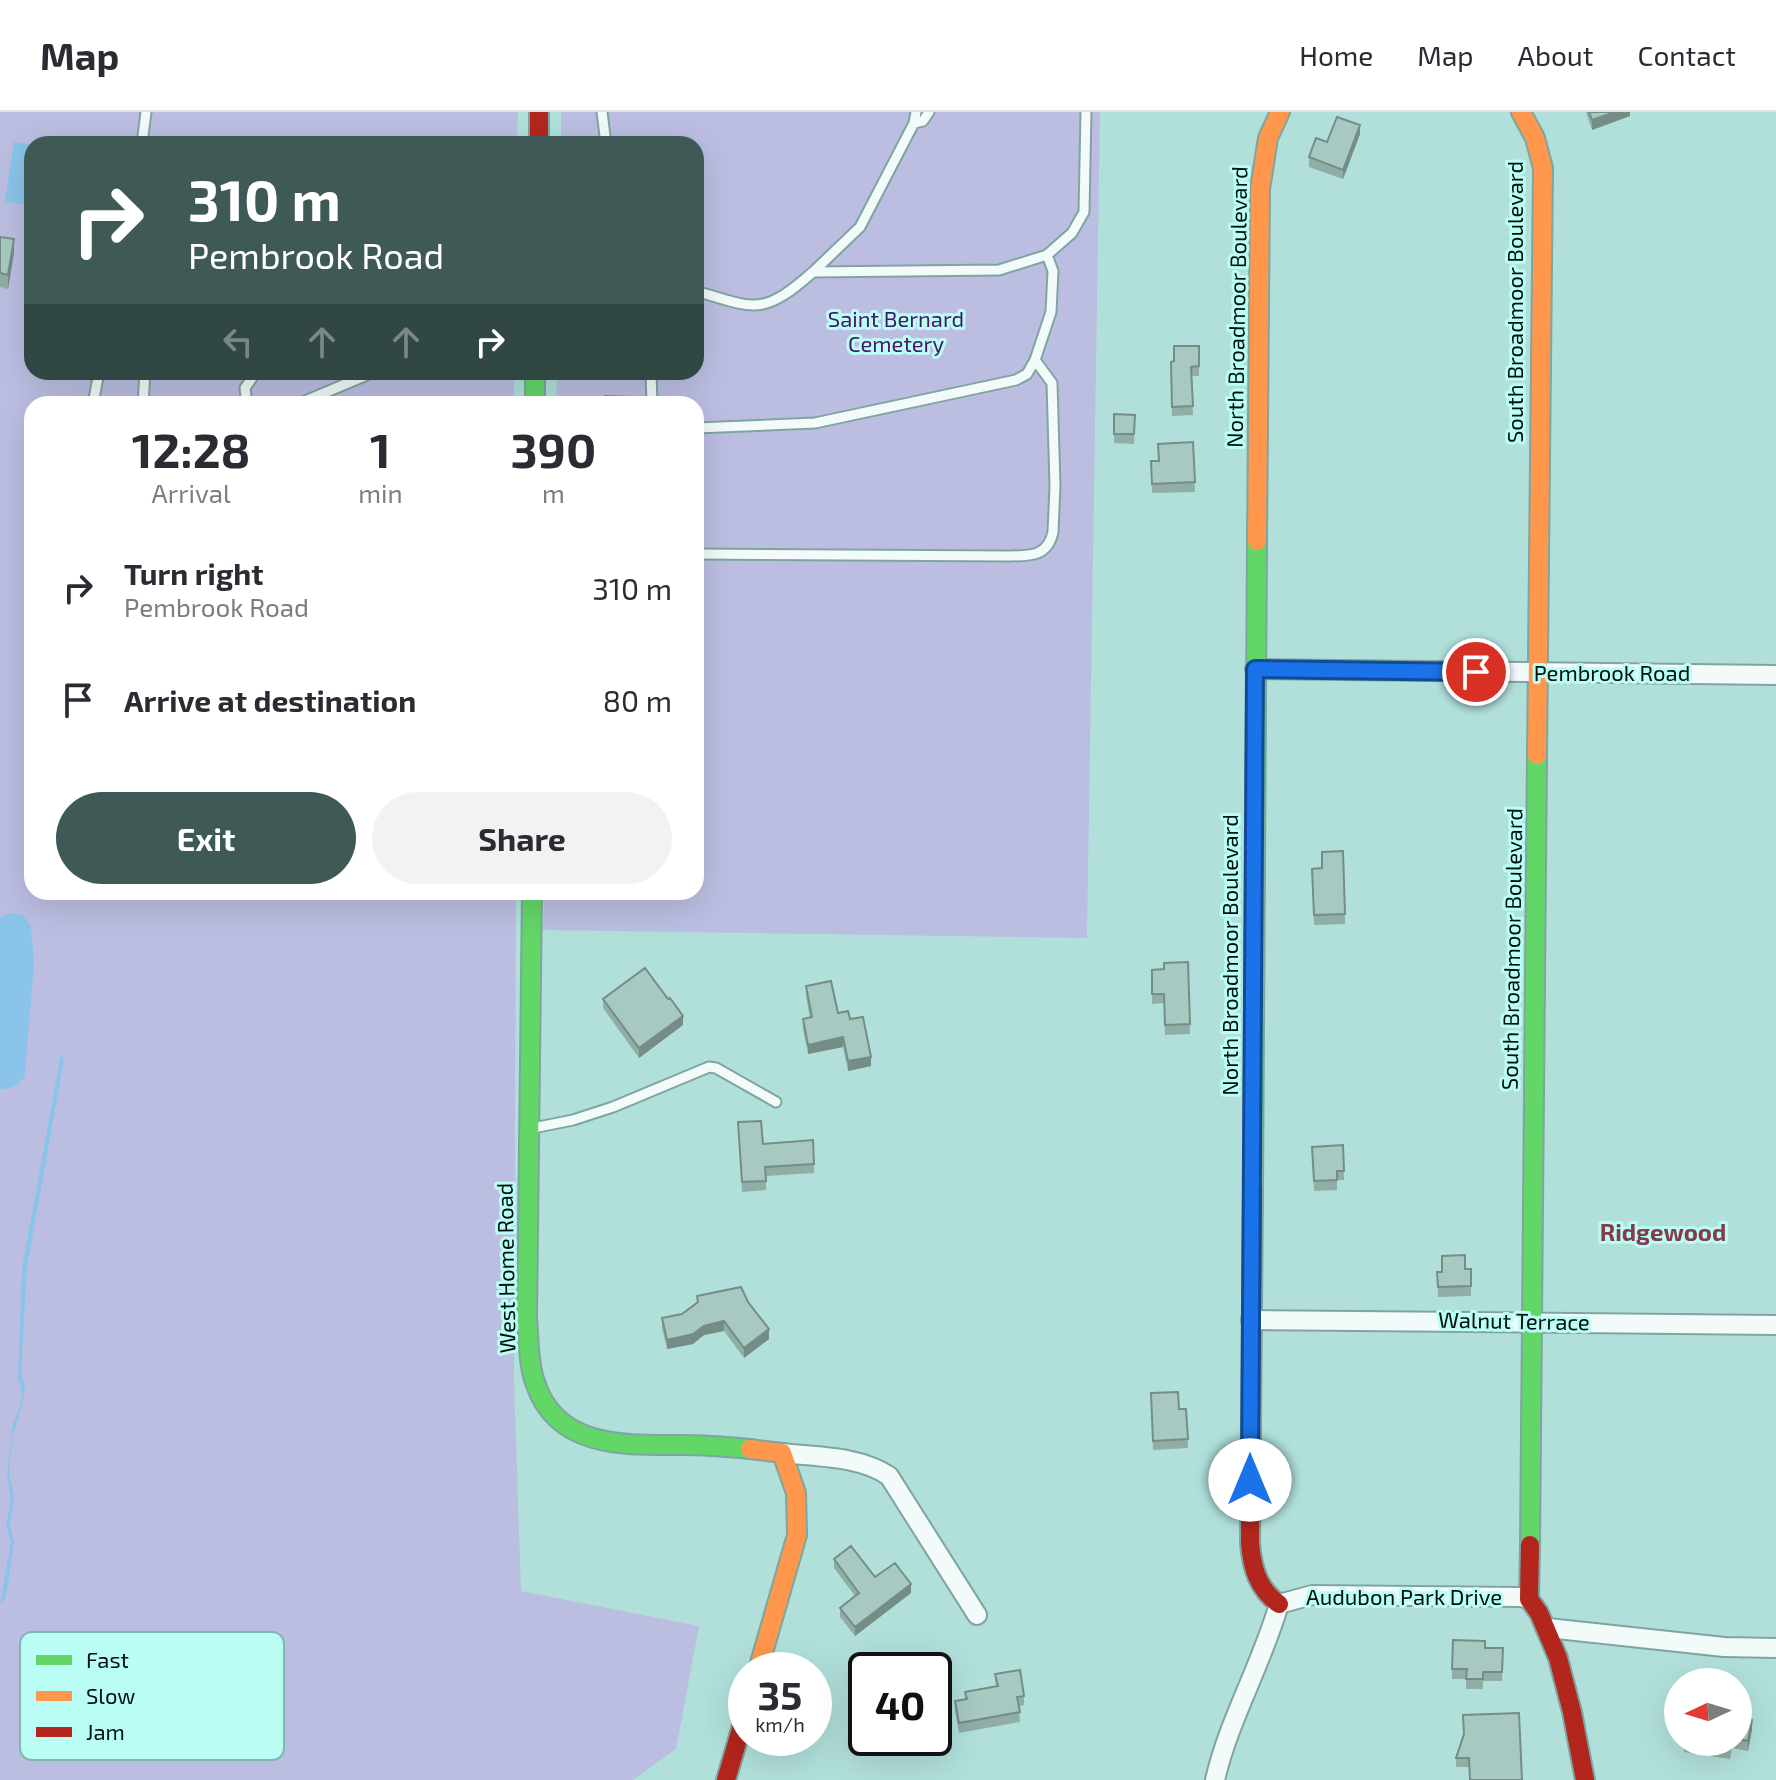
<!DOCTYPE html>
<html lang="en">
<head>
<meta charset="utf-8">
<style>
  :root { --surface:#fff; --page:#f2f2f3; --text:#2b2b33; --muted:#7c7c81; --line:#e1e1e2; --accent:#3e5956 }
  body { margin:0; font-family:"Exo 2",sans-serif; background:var(--page); color:var(--text); height:100vh; display:flex; flex-direction:column; font-size:30px; white-space:nowrap }
  * { box-sizing:border-box; margin:0 }
  p { font-size:26px; color:var(--muted) }
  .icon { flex:none; width:44px; height:44px; fill:none; stroke:currentColor; stroke-width:2; stroke-linecap:round; stroke-linejoin:round }
  .map { position:relative; flex:1; overflow:hidden }
  .panel { position:absolute; left:24px; top:284px; width:680px; height:504px; display:flex; flex-direction:column; background:var(--surface); border-radius:24px; box-shadow:0 8px 32px #0002 }
  .panel>* { flex:none }
  .hud { position:absolute; left:24px; top:24px; width:680px; height:244px; border-radius:24px; box-shadow:0 8px 32px #0002; background:#3e5956; color:#fff; overflow:hidden }
  .needle { width:52px; rotate:266deg }
  .fabs { position:absolute; left:1664px; top:1556px; display:grid; gap:16px }
  .fabs a { display:grid; place-items:center; width:88px; height:88px; border-radius:50%; background:var(--surface); box-shadow:0 8px 32px #0002; font-size:40px }
  .speed { position:absolute; left:728px; top:1540px; display:flex; gap:16px; font-size:40px; font-weight:700; text-align:center }
  .speed>* { display:grid; place-content:center; width:104px; height:104px; border-radius:50%; background:var(--surface); box-shadow:0 8px 32px #0002; line-height:1 }
  .speed small { font-size:20px; font-weight:400 }
  .speed .limit { border:4px solid #111; border-radius:12px; background:#fff; color:#111 }
  .pin { position:absolute; display:grid; place-items:center; width:68px; height:68px; color:#fff; margin:-34px; border:4px solid #fff; border-radius:50%; box-shadow:0 2px 8px #0007 }
  .me { position:absolute; width:88px; margin:-44px; rotate:0deg; stroke-linejoin:round; filter:drop-shadow(0 0 6px #0008) }
  .turn { display:flex; align-items:center; gap:28px; height:168px; padding:0 32px; font-size:36px }
  .turn .icon { width:104px; height:104px; stroke-width:2.5 }
  .turn b { display:block; font-size:56px; line-height:68px }
  .lanes { display:flex; align-items:center; height:76px; padding:0 32px; background:#0003; justify-content:center; gap:40px; direction:ltr }
  .lanes .off { opacity:.35 }
  .eta { display:flex; justify-content:space-evenly; align-items:center; height:136px; text-align:center }
  .eta b { font-size:48px; font-weight:700; line-height:56px }
  .primary-button { display:flex; gap:16px; margin-top:auto; padding:16px 32px }
  .primary-button a { flex:1; height:92px; border-radius:48px; background:var(--accent); color:#fff; font-size:32px; font-weight:700; line-height:92px; text-align:center }
  .primary-button a+a { background:var(--page); color:var(--text) }
  ul { padding:0; list-style:none }
  li { display:flex; align-items:center; gap:24px; height:112px; padding:0 32px }
  li div { flex:1 }
  li b { display:block; font-size:30px }
  li em { font-style:normal }
  header { display:flex; align-items:center; gap:48px; box-sizing:border-box; height:112px; padding:0 40px; background:var(--surface); border-bottom:2px solid var(--line) }
  header strong { font-size:38px }
  nav { display:flex; gap:44px; margin-inline-start:auto; font-size:28px }
  .map>svg:first-child { display:block }
  .green { fill:#bbbee1 }
  .water { fill:#8ac4ea }
  .lines { fill:none; stroke-linecap:round; stroke-linejoin:round }
  .lane-casing { stroke:#7ea5a1; stroke-width:13 }
  .street-casing { stroke:#7ea5a1; stroke-width:22 }
  .fast-casing { stroke:#7ea5a1; stroke-width:22 }
  .slow-casing { stroke:#7ea5a1; stroke-width:22 }
  .jam-casing { stroke:#7ea5a1; stroke-width:22 }
  .lane { stroke:#f3fafa; stroke-width:9 }
  .street { stroke:#f3fafa; stroke-width:18 }
  .fast { stroke:#63d668; stroke-width:18 }
  .slow { stroke:#ff974d; stroke-width:18 }
  .jam { stroke:#b3261e; stroke-width:18 }
  .wall { fill:#90ada6 }
  .shaded-wall { fill:#758d87 }
  .building { fill:#a7c9c1; stroke:#758d87; stroke-width:2 }
  .route-casing { stroke:#114b97; stroke-width:20 }
  .route { stroke:#1a73e8; stroke-width:14 }
  .labels { text-anchor:middle; stroke-width:6; stroke-linejoin:round; paint-order:stroke }
  .street-label { font-size:22px; fill:#00100e; stroke:#bafdf5 }
  .park-label { font-size:22px; fill:#451566; stroke:#bafdf5 }
  .neighbourhood-label { font-size:24px; font-weight:bold; fill:#843c4d; stroke:#bafdf5 }
  .key { fill:#bafdf5; stroke:#82b6b0; stroke-width:2 }
  .key-label { font-size:22px; fill:#00100e }
</style>
</head>
<body>
<header>
<strong>Map</strong>
<nav><a>Home</a><a>Map</a><a>About</a><a>Contact</a></nav>
</header>
<div class="map">
<svg width="1776" height="1668" viewBox="0 0 1776 1668">
  <rect width="100%" height="100%" fill="#b1e0db"/>
  <!-- green -->
  <path class="green" d="M0,0H518L517,32H32V260H514V292H32V780H516L514,1267L521,1479L699,1514L676,1637L633,1668H0Z
    M561,0H1100L1087,826L543,818L544,780H696V292H556L557,260H696V32H561Z"/>
  <!-- water -->
  <path class="water" d="M14,30L32,33V94L5,90Z
    M8,801L22,803L31,814L34,852L25,963C19,974 13,977 0,977V805Z
    M61,941L64,948L27,1155L21,1261L25,1275L22,1294L12,1326L9,1362L14,1383L10,1414L14,1430L6,1485L0,1492L11,1430L6,1414L11,1387L7,1364L13,1312L20,1294L22,1277L18,1267L22,1157Z"/>
  <g class="lines">
    <defs>
      <path id="lane" d="M602,0L606,32
        M916,0L914,11L860,115L813,160L999,158L1047,143L1072,121L1084,100L1086,0
        M914,11L923,9L929,0
        M142,32L146,0
        M696,179C756,197 763,204 813,160
        M241,260L254,263
        M651,260L652,292
        M93,292L99,260
        M143,292L145,260
        M247,292L245,276L254,263L260,260
        M298,292L374,260
        M696,316L815,311L1016,268L1027,262L1035,248L1051,200L1053,159L1047,143
        M696,442L1010,444C1031,444 1048,444 1053,420L1055,374L1052,271L1035,248
        M533,1016L573,1008L613,995L709,955L716,956L776,990"/>
      <path id="street" d="M1255,557L1776,563
        M1251,1208L1776,1213
        M782,1341C817,1345 860,1344 889,1364L977,1503
        M1548,1516L1724,1535L1776,1536
        M1215,1668C1229,1607 1262,1552 1279,1492L1312,1483L1521,1485L1529,1487"/>
      <path id="fast" d="M535,260V292
        M532,780L527,1206C529,1228 528,1252 536,1273C558,1337 627,1333 683,1333C706,1333 728,1335 750,1337
        M1253,1079L1257,429
        M1530,1433L1537,643"/>
      <path id="slow" d="M1521,0L1535,26L1543,56L1537,643
        M1257,429L1260,77L1268,26L1280,0
        M750,1337L782,1341L796,1381L797,1423L758,1558"/>
      <path id="jam" d="M539,0V32
        M1253,1079L1250,1431C1252,1456 1258,1477 1279,1492
        M1530,1433L1529,1487L1539,1501L1558,1546L1572,1600L1585,1668
        M726,1668L746,1600"/>
    </defs>
    <!-- lane casing -->
    <use href="#lane" class="lane-casing"/>
    <!-- street casing -->
    <use href="#street" class="street-casing"/>
    <!-- fast casing -->
    <use href="#fast" class="fast-casing"/>
    <!-- slow casing -->
    <use href="#slow" class="slow-casing"/>
    <!-- jam casing -->
    <use href="#jam" class="jam-casing"/>
    <!-- lane -->
    <use href="#lane" class="lane"/>
    <!-- street -->
    <use href="#street" class="street"/>
    <!-- fast -->
    <use href="#fast" class="fast"/>
    <!-- slow -->
    <use href="#slow" class="slow"/>
    <!-- jam -->
    <use href="#jam" class="jam"/>
  </g>
  <!-- wall -->
  <path class="wall" d="M1586,0H1630V4L1592,18Z
    M1360,22L1343,67L1309,55V45L1327,30Z
    M0,125L14,141L8,177L0,175Z
    M1199,234V264H1192L1193,303L1172,304L1171,250L1174,249Z
    M1114,302L1135,303L1134,332L1114,331Z
    M1193,330L1195,380L1152,381L1151,349H1159Z
    M1343,739L1345,812L1314,813L1312,757L1322,756Z
    M1188,850L1190,922L1165,923L1164,891L1152,892V858L1164,857Z
    M806,874L838,901L850,907L871,954L848,959L843,935L808,942L803,917V907L810,906L806,884Z
    M603,887H668L683,913L639,946L603,896Z
    M738,1010L763,1032L814,1052V1061L766,1064V1078L742,1080Z
    M1343,1033L1344,1068H1337V1078L1314,1079L1312,1035Z
    M1471,1157V1184L1438,1185L1437,1160Z
    M697,1184L748,1190L769,1227L744,1246L724,1219L704,1223L693,1232L667,1237L662,1216V1206L682,1202L697,1191Z
    M1151,1281L1179,1297H1186L1188,1336L1153,1338Z
    M834,1447L875,1465L911,1481L855,1524L840,1505V1496L855,1484L834,1456Z
    M1453,1528L1485,1536H1503L1502,1569H1483V1577H1466V1567H1452Z
    M995,1562L1024,1584V1593L1019,1594L1020,1610L959,1621L955,1599V1589L965,1588V1580L996,1575Z
    M1738,1606L1752,1617L1748,1639L1732,1636L1730,1647L1684,1640V1630H1738Z
    M1463,1623L1522,1668H1470L1469,1655H1456V1646Z"/>
  <!-- shaded-wall -->
  <path class="shaded-wall" d="M1615,0H1630V4L1592,18V8Z
    M1360,13V22L1343,67V58Z
    M14,127V141L8,177V163Z
    M683,904V913L639,946V936Z
    M843,925V935L808,942V933Z
    M871,945V954L848,959V949Z
    M724,1209V1219L704,1223L693,1232L667,1237V1228L704,1214Z
    M769,1217V1227L744,1246V1236Z
    M911,1472V1481L855,1524V1515Z
    M1752,1608V1617L1748,1639V1629Z"/>
  <!-- building -->
  <path class="building" d="M1589,0H1615L1592,8Z
    M1337,5L1360,13L1343,58L1309,45L1316,26L1327,30Z
    M0,125L14,127L8,163L0,161Z
    M1174,234H1199V254L1191,255L1193,294L1172,295L1171,250L1174,249Z
    M605,284L631,285V292H604Z
    M1114,302L1135,303L1134,322H1114Z
    M1193,330L1195,370L1152,372L1151,349H1159L1158,332Z
    M1343,739L1345,802L1314,803L1312,757L1322,756V740Z
    M1188,850L1190,912L1165,913L1164,882H1152V858L1164,857V851Z
    M645,856L668,887L670,886L683,904L639,936L603,887Z
    M831,869L838,901L848,899L850,907L863,905L871,945L848,949L843,925L808,933L803,907L812,905L806,874Z
    M761,1009L763,1032L813,1028L814,1052L765,1055L766,1069L742,1070L738,1010Z
    M1343,1033L1344,1059H1337V1068L1314,1069L1312,1035Z
    M1465,1143V1157H1471V1174L1438,1175L1437,1160H1442V1144Z
    M741,1175L748,1190L769,1217L744,1236L724,1209L704,1214L693,1222L667,1228L662,1206L682,1202L698,1190L697,1184Z
    M1178,1280L1179,1297H1186L1188,1327L1153,1329L1151,1281Z
    M851,1434L875,1465L895,1451L911,1472L855,1515L840,1496L859,1481L834,1447Z
    M1453,1528L1485,1529V1536H1503L1502,1560H1483V1567H1466L1467,1557H1452Z
    M1020,1558L1024,1584L1017,1585L1020,1600L959,1611L955,1589L967,1587L965,1580L998,1574L995,1562Z
    M1519,1601L1522,1668H1470L1469,1646H1456L1464,1622L1463,1603Z
    M1738,1606L1752,1608L1748,1629L1738,1627Z
    M1684,1630H1731L1730,1637Z"/>
  <g class="lines">
    <defs>
      <path id="route" d="M1250,1368L1255,557L1476,560"/>
    </defs>
    <!-- route casing -->
    <use href="#route" class="route-casing"/>
    <!-- route -->
    <use href="#route" class="route"/>
  </g>
  <g class="labels">
    <!-- street labels -->
    <g class="street-label">
      <text transform="translate(1515 190) rotate(-90)" y="8">South Broadmoor Boulevard</text>
      <text transform="translate(1237 195) rotate(-89)" y="8">North Broadmoor Boulevard</text>
      <text x="1612" y="569">Pembrook Road</text>
      <text transform="translate(1512 837) rotate(-89)" y="8">South Broadmoor Boulevard</text>
      <text transform="translate(1230 843) rotate(-90)" y="8">North Broadmoor Boulevard</text>
      <text transform="translate(506 1156) rotate(-91)" y="8">West Home Road</text>
      <text transform="translate(1514 1209) rotate(1)" y="8">Walnut Terrace</text>
      <text x="1404" y="1493">Audubon Park Drive</text>
    </g>
    <!-- park labels -->
    <g class="park-label">
      <text x="896" y="215">Saint Bernard<tspan x="896" dy="25">Cemetery</tspan></text>
    </g>
    <!-- neighbourhood labels -->
    <g class="neighbourhood-label">
      <text x="1663" y="1129">Ridgewood</text>
    </g>
  </g>
  <!-- legend -->
  <rect x="20" y="1520" width="264" height="128" rx="12" class="key"/>
  <rect x="36" y="1543" width="36" height="10" fill="#63d668"/>
  <rect x="36" y="1579" width="36" height="10" fill="#ff974d"/>
  <rect x="36" y="1615" width="36" height="10" fill="#b3261e"/>
  <g class="key-label">
    <text x="86" y="1556">Fast</text>
    <text x="86" y="1592">Slow</text>
    <text x="86" y="1628">Jam</text>
  </g>
</svg>
<div class="fabs">
<a><svg class="needle" viewBox="-14 -14 28 28"><path d="M0-13l5 13h-10z" fill="#e53935"/><path d="M0 13l5-13h-10z" fill="#7c7c81"/></svg></a>
</div>
<div class="speed"><div>35<small>km/h</small></div><div class="limit">40</div></div>
<div class="pin" style="left:1476px;top:560px;background:#d93025"><svg class="icon" aria-label="arrive" viewBox="0 0 24 24"><path d="M6 21V4h12l-3 4 3 4H6"/></svg></div>
<svg class="me" style="left:1250px;top:1368px" viewBox="-20 -20 40 40"><circle r="19" fill="#fff"/><path d="M0-13L10 11 0 6-10 11z" fill="#1a73e8"/></svg>
<div class="hud">
<div class="turn"><svg class="icon" aria-label="right" viewBox="0 0 24 24"><path d="M7 20v-9h11M14 6l5 5-5 5"/></svg><div><b>310 m</b>Pembrook Road</div></div>
<div class="lanes"><svg class="icon off" aria-label="left" viewBox="0 0 24 24"><path d="M17 20v-9H6M10 6l-5 5 5 5"/></svg><svg class="icon off" aria-label="ahead" viewBox="0 0 24 24"><path d="M12 20V5M6 11l6-6 6 6"/></svg><svg class="icon off" aria-label="ahead" viewBox="0 0 24 24"><path d="M12 20V5M6 11l6-6 6 6"/></svg><svg class="icon" aria-label="right" viewBox="0 0 24 24"><path d="M7 20v-9h11M14 6l5 5-5 5"/></svg></div>
</div>
<section class="panel">
<div class="eta">
<div><b>12:28</b><p>Arrival</p></div>
<div><b>1</b><p>min</p></div>
<div><b>390</b><p>m</p></div>
</div>
<ul>
<li><svg class="icon" aria-label="right" viewBox="0 0 24 24"><path d="M7 20v-9h11M14 6l5 5-5 5"/></svg><div><b>Turn right</b><p>Pembrook Road</p></div><em>310 m</em></li>
<li><svg class="icon" aria-label="arrive" viewBox="0 0 24 24"><path d="M6 21V4h12l-3 4 3 4H6"/></svg><div><b>Arrive at destination</b></div><em>80 m</em></li>
</ul>
<div class="primary-button"><a>Exit</a><a>Share</a></div>
</section>
</div>
</body>
</html>
